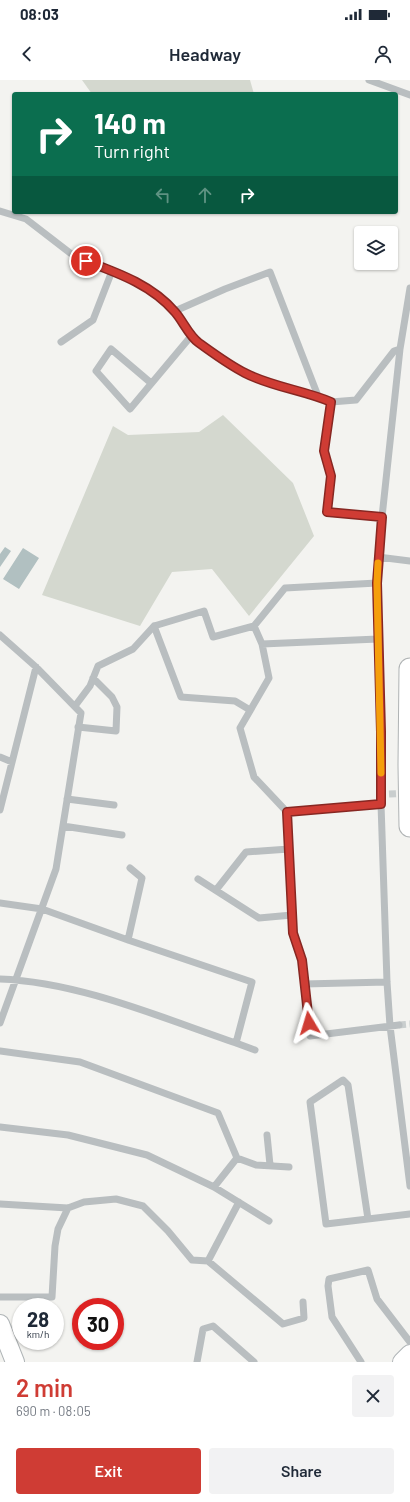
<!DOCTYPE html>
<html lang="en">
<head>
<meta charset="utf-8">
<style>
  :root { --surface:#fff; --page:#f2f2f3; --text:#1f2937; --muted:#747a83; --accent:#cf3c34 }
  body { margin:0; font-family:Barlow,sans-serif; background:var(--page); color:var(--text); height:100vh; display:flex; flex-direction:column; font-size:15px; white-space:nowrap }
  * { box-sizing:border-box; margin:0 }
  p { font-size:13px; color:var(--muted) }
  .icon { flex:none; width:22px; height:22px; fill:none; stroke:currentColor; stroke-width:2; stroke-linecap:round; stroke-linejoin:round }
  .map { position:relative; height:1282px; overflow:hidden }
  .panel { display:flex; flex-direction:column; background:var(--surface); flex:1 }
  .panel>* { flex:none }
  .guide { position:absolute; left:12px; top:12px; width:386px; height:122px; border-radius:4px; box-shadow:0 1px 3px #0004; background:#0b6e4f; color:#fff; overflow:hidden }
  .fabs { position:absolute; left:354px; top:146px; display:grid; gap:8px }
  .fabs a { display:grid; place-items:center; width:44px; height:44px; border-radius:4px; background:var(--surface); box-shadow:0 1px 3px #0004; font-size:20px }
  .speed { position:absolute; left:12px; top:1218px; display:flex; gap:8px; font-size:20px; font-weight:700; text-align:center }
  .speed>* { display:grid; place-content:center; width:52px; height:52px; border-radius:50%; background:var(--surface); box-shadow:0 1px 3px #0004; line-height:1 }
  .speed small { font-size:10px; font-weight:400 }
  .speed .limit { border:6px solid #d22; background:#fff; color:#111 }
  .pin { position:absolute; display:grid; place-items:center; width:34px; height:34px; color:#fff; margin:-17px; border:2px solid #fff; border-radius:50%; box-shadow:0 1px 4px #0007 }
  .me { position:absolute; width:44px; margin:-22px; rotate:353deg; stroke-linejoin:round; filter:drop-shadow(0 0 3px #0008) }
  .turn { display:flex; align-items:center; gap:14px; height:84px; padding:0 16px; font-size:18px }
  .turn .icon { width:52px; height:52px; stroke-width:2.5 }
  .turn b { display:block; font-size:28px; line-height:34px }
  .lanes { display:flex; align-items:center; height:38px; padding:0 16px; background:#0003; justify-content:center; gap:20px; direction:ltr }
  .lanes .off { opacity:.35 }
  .round { display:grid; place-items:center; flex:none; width:42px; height:42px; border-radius:4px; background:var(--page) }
  .summary { display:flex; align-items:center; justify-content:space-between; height:68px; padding:0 16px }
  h1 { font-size:24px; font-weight:600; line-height:30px; color:var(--accent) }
  .primary-button { display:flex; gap:8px; margin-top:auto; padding:8px 16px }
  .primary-button a { flex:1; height:46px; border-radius:4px; background:var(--accent); color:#fff; font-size:16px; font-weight:600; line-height:46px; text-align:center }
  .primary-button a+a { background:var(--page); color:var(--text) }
  .status { display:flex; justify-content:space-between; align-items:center; height:28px; padding:0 20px; background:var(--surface); direction:ltr }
  .status svg { height:11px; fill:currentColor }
  header { display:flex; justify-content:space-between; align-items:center; height:52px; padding:0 16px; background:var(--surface); font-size:18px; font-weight:600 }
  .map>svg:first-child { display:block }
  .green { fill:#d4d8cf }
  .water { fill:#b1c0c1 }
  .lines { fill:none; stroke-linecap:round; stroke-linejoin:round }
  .minor-tunnel { stroke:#c9cece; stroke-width:7; stroke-dasharray:7 3.5; stroke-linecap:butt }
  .major-casing { stroke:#afb4b6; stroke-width:20 }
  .highway-casing { stroke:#afb3b4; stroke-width:23 }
  .minor { stroke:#b9bec0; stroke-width:7 }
  .major { stroke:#fff; stroke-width:18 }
  .highway { stroke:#fff; stroke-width:21 }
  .route-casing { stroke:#872722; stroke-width:10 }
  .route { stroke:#cf3c34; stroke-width:7 }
  .slow { stroke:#f59e0b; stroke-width:7 }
</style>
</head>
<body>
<div class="status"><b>08:03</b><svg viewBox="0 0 49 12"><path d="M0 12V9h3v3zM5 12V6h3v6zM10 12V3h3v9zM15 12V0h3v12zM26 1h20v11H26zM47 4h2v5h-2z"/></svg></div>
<header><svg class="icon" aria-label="back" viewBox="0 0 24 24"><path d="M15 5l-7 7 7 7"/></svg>Headway<svg class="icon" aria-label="person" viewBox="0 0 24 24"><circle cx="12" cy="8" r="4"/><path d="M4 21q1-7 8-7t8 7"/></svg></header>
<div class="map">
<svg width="410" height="1282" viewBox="0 0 410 1282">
  <rect width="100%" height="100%" fill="#f3f3f0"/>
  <!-- green -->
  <path class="green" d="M82,0H250L254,14H92Z
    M223,335L293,403L314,456L249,536L212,489L172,492L140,546L42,515L113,346L128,355L199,352Z"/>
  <!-- water -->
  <path class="water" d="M5,467L11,471L0,487V474Z
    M23,468L39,478L19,509L3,499Z"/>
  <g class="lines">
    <!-- minor-tunnel -->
    <path class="minor-tunnel" d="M389,714L408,713
      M399,945L410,944"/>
    <defs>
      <path id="major" d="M0,1244L15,1282
        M402,1282L410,1274"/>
      <path id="highway" d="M410,589L409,685L410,746"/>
    </defs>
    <!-- major casing -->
    <use href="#major" class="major-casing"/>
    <!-- highway casing -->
    <use href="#highway" class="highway-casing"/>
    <!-- minor -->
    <path class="minor" d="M369,0L410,15
      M0,131L26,139L74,176L122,194L156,213L175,231L197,262L245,293L276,305L318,316L331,322L356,320L394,271L400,269L410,208
      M175,231L225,209L270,192L318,316
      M61,262L93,240L112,191
      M400,269L382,437L377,503L381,652V724L387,902L390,946L410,1106
      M151,303L111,269L96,291L130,329L192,255
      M331,322L324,371L331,396L327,433L382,437
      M378,477L410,481
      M377,503L285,508L254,546L262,564L269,598L240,648L254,697L287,732L293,853L302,880L310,956L399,945
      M0,555L36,587L81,633L56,789L0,943
      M262,564L378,559
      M75,626L90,606L98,586L133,569L154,546
      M250,630L235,621L181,617L154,546L204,531L213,557L254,546
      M78,647L116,651L117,627L112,617L93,598
      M0,677L12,682
      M67,719L114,725
      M0,730L36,587
      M287,732L381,724
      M63,746L122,755
      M198,799L259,838L292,835
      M216,810L246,772L289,769
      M0,823L42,829L128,860L252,902L236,963
      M128,860L142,798L130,788
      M0,899C79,902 162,938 236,963L255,970
      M304,904L387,902
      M0,971L80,982L218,1033L237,1078L214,1107
      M0,1047L68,1055L147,1075L214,1107L269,1141
      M267,1055L270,1085
      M237,1078L256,1085L289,1087
      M0,1124L68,1128L84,1122L116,1119L143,1126L168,1151L192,1180L208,1181L239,1122
      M368,1139L348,1005L343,1000L310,1022L326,1144L410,1134
      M208,1181L283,1244L304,1238L303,1222
      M0,1217H52L55,1166L58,1149L68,1128
      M197,1282L203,1249L213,1246L254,1282
      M361,1282L332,1237L328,1206L329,1199L368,1190L377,1219L410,1262"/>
    <!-- major -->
    <use href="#major" class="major"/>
    <!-- highway -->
    <use href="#highway" class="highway"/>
  </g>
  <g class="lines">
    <defs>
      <path id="route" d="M86,181C118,193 152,205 175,232C183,241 189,256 199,263C213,273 229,285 245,293C272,307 303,310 331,322L324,371L331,396L327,432L382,437L377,503L381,652V724L287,732L293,853L302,880L309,943"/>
    </defs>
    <!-- route casing -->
    <use href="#route" class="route-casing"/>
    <!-- route -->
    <use href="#route" class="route"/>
    <!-- slow -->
    <path class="slow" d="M378,483L377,503L381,693"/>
  </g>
</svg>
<div class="fabs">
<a><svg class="icon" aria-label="layers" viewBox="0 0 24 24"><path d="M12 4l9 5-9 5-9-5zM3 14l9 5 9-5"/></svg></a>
</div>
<div class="speed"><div>28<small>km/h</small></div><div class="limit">30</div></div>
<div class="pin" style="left:86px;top:181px;background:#d93025"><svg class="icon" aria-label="arrive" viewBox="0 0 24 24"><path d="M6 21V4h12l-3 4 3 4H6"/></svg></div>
<svg class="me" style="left:309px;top:943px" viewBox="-20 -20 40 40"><path d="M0-17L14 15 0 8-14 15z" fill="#cf3c34" stroke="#fff" stroke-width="4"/></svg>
<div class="guide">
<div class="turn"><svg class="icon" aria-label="right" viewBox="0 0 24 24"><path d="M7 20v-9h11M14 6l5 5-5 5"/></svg><div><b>140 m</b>Turn right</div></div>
<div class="lanes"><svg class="icon off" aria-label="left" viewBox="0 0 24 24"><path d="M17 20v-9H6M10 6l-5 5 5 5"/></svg><svg class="icon off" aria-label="ahead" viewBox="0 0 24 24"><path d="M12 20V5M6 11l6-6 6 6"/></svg><svg class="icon" aria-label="right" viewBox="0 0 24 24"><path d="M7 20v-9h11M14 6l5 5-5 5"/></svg></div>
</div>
</div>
<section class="panel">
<div class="summary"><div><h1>2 min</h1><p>690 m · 08:05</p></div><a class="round"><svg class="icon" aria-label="close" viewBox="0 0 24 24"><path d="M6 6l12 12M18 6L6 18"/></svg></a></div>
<div class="primary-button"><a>Exit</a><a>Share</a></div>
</section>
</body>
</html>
